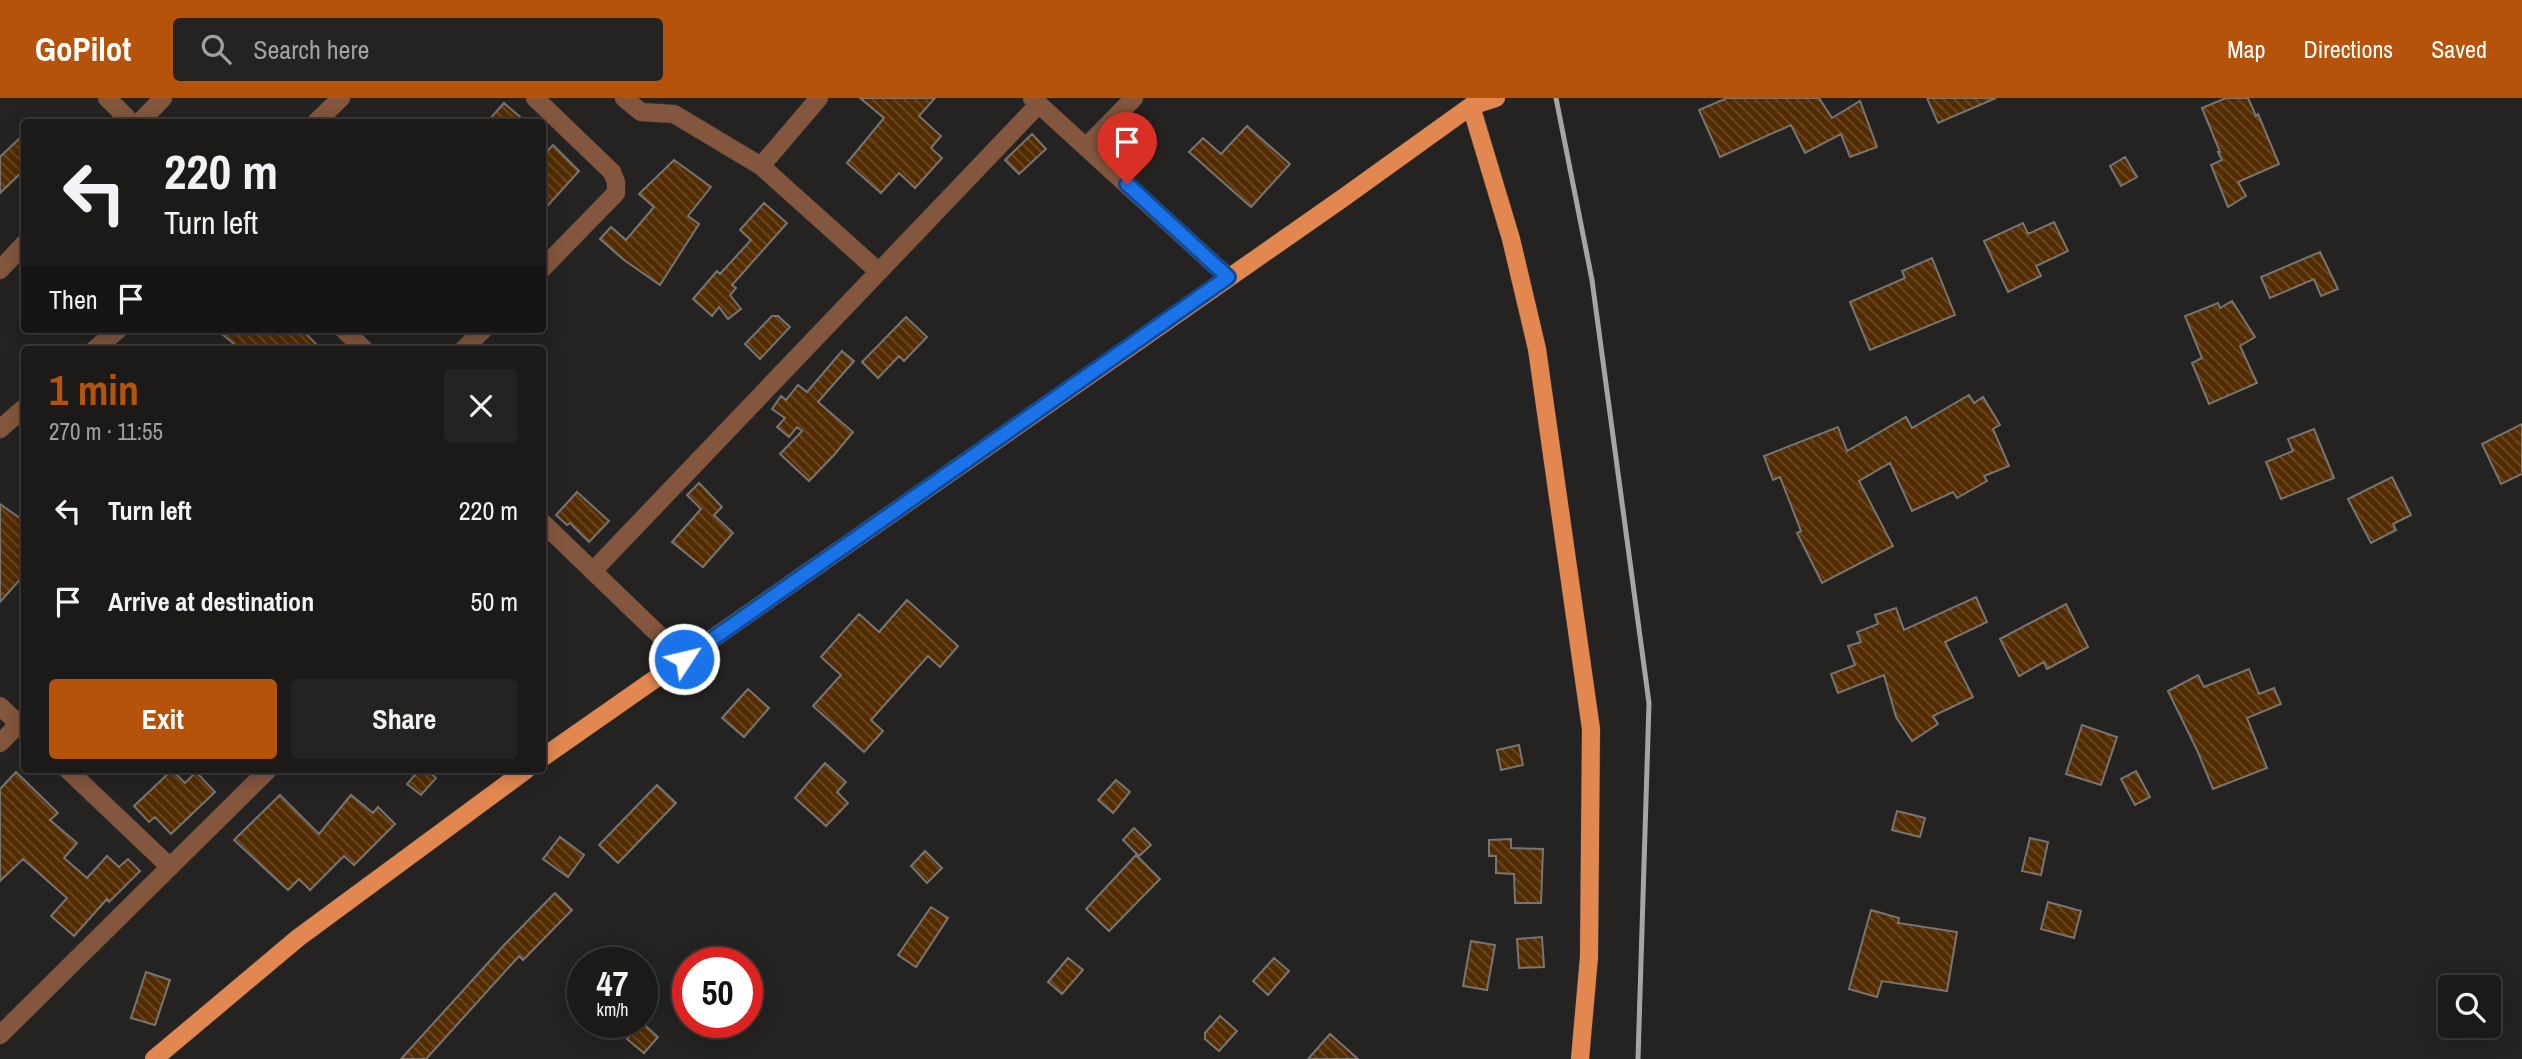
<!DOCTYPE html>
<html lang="en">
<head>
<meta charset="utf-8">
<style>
  :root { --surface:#1c1a19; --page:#252322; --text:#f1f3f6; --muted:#a0a1a2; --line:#3a3838; --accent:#b45309 }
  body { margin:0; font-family:"Archivo Narrow",sans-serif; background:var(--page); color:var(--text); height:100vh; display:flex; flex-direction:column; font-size:26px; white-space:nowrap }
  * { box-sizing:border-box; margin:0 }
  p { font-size:23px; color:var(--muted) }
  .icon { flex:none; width:38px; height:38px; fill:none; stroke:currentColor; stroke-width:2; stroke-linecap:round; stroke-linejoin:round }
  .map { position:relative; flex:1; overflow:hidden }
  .drawer { position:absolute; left:21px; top:248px; width:525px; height:427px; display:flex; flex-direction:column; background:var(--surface); border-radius:7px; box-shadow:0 4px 18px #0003,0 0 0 2px var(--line) }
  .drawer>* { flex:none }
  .banner { position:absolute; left:21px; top:21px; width:525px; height:214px; border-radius:7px; box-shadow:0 4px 18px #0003,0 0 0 2px var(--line); background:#1c1a19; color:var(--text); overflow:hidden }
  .controls { position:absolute; left:2438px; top:877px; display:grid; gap:14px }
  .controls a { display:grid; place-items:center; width:63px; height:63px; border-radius:7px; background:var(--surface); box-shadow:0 4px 18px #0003,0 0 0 2px var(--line); font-size:35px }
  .speed { position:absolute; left:567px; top:849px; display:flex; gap:14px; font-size:35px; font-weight:700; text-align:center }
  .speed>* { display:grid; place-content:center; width:91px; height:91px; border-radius:50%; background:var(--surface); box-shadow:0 4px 18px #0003,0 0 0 2px var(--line); line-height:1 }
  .speed small { font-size:18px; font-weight:400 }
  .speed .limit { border:10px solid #d22; background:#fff; color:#111 }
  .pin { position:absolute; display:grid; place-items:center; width:60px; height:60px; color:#fff; margin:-72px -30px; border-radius:50% 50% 50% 0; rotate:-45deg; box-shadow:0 0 7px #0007 }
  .pin .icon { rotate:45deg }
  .me { position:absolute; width:77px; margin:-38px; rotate:55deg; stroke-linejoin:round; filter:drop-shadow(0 0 5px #0008) }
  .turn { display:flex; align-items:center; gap:24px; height:147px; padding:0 28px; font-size:32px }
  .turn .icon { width:91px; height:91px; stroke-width:2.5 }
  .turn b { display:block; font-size:49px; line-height:60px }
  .then { display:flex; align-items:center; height:66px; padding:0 28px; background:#0003; gap:14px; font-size:26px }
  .round { display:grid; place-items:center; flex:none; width:74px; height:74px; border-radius:7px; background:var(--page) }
  .overview { display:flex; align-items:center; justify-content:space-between; height:119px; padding:0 28px }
  h1 { font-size:42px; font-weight:700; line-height:52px; color:var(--accent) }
  .button { display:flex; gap:14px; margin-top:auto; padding:14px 28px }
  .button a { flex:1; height:80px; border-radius:7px; background:var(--accent); color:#fff; font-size:28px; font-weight:700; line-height:80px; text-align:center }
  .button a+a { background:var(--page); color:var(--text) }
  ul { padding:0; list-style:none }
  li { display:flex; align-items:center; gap:21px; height:91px; padding:0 28px }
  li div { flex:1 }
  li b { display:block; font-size:26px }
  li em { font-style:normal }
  header { display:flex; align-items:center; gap:42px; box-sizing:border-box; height:98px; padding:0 35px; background:var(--accent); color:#fff }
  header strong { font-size:33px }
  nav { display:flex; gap:38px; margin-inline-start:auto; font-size:24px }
  .search { width:490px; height:63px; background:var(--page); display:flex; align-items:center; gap:18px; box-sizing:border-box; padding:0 24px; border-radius:7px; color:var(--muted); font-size:26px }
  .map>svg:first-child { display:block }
  .building { fill:url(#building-back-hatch); stroke:#777573; stroke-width:2 }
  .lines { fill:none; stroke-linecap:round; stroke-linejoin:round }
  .minor-casing { stroke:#403e3c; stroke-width:19 }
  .major-casing { stroke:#403e3c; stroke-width:19 }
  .minor { stroke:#83563d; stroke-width:18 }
  .major { stroke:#e38750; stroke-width:18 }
  .rail { stroke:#a7a5a3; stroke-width:5 }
  .route-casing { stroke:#114b97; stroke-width:18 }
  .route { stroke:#1a73e8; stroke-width:12 }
</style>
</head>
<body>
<header>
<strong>GoPilot</strong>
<div class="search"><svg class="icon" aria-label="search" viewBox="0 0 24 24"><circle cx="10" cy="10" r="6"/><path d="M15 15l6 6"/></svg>Search here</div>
<nav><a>Map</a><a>Directions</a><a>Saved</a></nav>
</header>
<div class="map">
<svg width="2522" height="961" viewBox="0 0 2522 961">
  <defs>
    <pattern id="building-back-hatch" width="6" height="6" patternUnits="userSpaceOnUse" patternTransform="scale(1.75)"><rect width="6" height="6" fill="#532c01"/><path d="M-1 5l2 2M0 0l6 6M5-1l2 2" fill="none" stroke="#6c4b26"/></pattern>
  </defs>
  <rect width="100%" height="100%" fill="#252321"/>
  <!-- building -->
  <path class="building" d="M860,0H935L919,18L941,38L931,50L942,60L915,90L899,75L881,95L847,65L884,20Z
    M1727,0H1819L1832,20L1860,3L1877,49L1850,59L1841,36L1805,55L1791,27L1720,59L1699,12Z
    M1927,0H1996L1938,25Z
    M2226,0H2248L2256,18L2258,16L2279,66L2238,84L2246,98L2228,109L2211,67L2222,62L2218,54H2220L2202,10Z
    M504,5L526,24H487Z
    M1247,28L1290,66L1251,109L1189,54L1203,40L1221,56Z
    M24,36V72L0,95V59Z
    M1032,36L1046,51L1019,76L1005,62Z
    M553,47L579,73L542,114V59Z
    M2125,59L2137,79L2121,88L2110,68Z
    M674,62L711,89L688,118L699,126L660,187L624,162L600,141L611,129L626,142L654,109L639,96Z
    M764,105L787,125L732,187L736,190L730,197L741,211L728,221L719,209L712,218L693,201L717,173L720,176L751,142L740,132Z
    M2054,124L2068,153L2036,168L2041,178L2008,194L1984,143L2023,125L2028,136Z
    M2320,154L2338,191L2321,198L2314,181L2270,200L2261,179Z
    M1932,160L1955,217L1870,252L1850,204L1905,180L1902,173Z
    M2232,203L2255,239L2240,248L2257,285L2209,306L2192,265L2202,260L2185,218L2218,205L2220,210Z
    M772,218H778L790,229L760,261L745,246Z
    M906,219L927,239L904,263L899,258L878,280L862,264Z
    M216,231H301L322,252H241Z
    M842,253L854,263L818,304L853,334L834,357L809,383L780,356L802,333L797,329L789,339L777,329L785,320L772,311L781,298L786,302L798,287L807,294Z
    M1969,297L1974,305L1983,299L2000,327L1993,331L2009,368L1984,378L1987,383L1957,400L1953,394L1912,413L1890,365L1859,383L1893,448L1822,485L1797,435L1801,433L1780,379L1773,382L1764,358L1838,329L1847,353L1906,319L1912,330Z
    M2522,326V376L2501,386L2482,346Z
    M2314,331L2334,380L2281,401L2266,364L2293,353L2288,341Z
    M2392,379L2411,417L2393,426L2396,432L2371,445L2348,401Z
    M699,385L722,409L714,417L733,435L703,469L672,444L701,411L687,397Z
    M577,394L609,423L589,444L570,425L567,427L556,417Z
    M0,406L24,423V477L0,504Z
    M1976,499L1987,524L1945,544L1973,599L1933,618L1938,626L1912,643L1896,619L1884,577L1838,595L1831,576L1855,567L1848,548L1861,544L1857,534L1878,526L1875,517L1896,510L1904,532Z
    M907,502L958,548L940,569L928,558L871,622L883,633L864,654L813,608L841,577L821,559L859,516L879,534Z
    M2066,506L2088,549L2047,571L2044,564L2019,578L2000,541Z
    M2249,571L2259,596L2274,590L2281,606L2247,620L2267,670L2213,691L2197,652L2168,593L2198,577L2204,589Z
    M748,591L769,610L744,639L722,620Z
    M2082,627L2117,639L2101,687L2066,676Z
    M1519,647L1523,667L1501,672L1497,652Z
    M825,665L846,684L837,694L848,705L826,728L795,700Z
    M172,672L185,685L196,674L215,694L171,736L155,719L149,724L134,708Z
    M419,672H427L436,680L421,697L407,686Z
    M2136,673L2150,699L2135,707L2121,681Z
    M16,674L58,715L50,722L77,745L64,760L87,780L107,758L119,769L128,761L140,773L109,804L107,801L74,838L51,818L67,800L23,761L0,783V691Z
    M1116,682L1130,694L1113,715L1098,702Z
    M657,687L676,705L618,765L599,747Z
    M280,697L319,736L351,697L373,715L378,709L395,726L354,767L344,758L310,792L299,781L288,792L234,742Z
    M1897,713L1925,720L1920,739L1892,732Z
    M1134,730L1151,747L1139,758L1123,742Z
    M560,739L584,757L568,779L543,761Z
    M2030,740L2048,744L2041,777L2022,773Z
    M1511,741V750L1543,751L1541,805H1515L1514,776L1496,775V758H1489V742Z
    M925,753L942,770L927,785L911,768Z
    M1136,757L1160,781L1109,833L1086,811Z
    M555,795L572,812L523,862L519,858L426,961H401L506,845Z
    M2048,804L2081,813L2074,840L2041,831Z
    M931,809L948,820L916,869L898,857Z
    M1871,812L1899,820L1898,825L1957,834L1947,893L1882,883L1877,899L1849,891Z
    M1542,839L1544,869L1519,870L1517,841Z
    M1471,843L1495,847L1487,892L1463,888Z
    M1068,860L1083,872L1062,896L1048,884Z
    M1274,860L1289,873L1268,897L1253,883Z
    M146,874L170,882L155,927L131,920Z
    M1220,918L1237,933L1219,953L1205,941V935Z
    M641,924L658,939L644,955L627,941Z
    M1330,936L1358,961H1308Z"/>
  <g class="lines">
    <defs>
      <path id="minor" d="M107,0L131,24
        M535,0L612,74L616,84V95L542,171
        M624,0L641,14L674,16L761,68
        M819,0L761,68L879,174
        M1032,0L1228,179
        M140,24L163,0
        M316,24L341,0
        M1086,49L1134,0
        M0,172L24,146
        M343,231L365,252
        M94,252L119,231
        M463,252L484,231
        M0,331L24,310
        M542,424L684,561
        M593,473L1039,6
        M0,608L24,631
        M0,645L19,626
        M68,672L170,769
        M0,937L268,672"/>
      <path id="major" d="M1471,8L1511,141L1537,251L1591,631L1589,859L1580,961
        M542,660L1343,100L1471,8L1496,0
        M154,961L298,840L526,672"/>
    </defs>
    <!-- minor casing -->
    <use href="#minor" class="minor-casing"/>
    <!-- major casing -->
    <use href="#major" class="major-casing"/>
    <!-- minor -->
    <use href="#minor" class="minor"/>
    <!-- major -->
    <use href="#major" class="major"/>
    <!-- rail -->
    <path class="rail" d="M1556,0L1592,182L1649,605L1638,961"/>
  </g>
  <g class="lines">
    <defs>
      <path id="route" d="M684,561L1228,179L1127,86"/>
    </defs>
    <!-- route casing -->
    <use href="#route" class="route-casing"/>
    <!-- route -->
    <use href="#route" class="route"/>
  </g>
</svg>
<div class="controls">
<a><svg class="icon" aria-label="search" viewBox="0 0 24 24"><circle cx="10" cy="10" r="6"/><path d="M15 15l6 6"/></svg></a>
</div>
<div class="speed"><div>47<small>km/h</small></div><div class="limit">50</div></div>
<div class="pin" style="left:1127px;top:86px;background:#d93025"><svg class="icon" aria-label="arrive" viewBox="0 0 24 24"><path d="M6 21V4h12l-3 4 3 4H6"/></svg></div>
<svg class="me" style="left:684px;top:561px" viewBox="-20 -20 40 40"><circle r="17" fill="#1a73e8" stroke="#fff" stroke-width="3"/><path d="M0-11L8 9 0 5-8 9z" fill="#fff"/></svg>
<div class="banner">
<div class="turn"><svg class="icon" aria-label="left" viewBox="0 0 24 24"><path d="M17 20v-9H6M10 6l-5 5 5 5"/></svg><div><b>220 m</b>Turn left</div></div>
<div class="then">Then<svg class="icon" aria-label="arrive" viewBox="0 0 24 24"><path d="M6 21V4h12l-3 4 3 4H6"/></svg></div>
</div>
<section class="drawer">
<div class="overview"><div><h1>1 min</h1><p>270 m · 11:55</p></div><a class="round"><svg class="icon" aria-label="close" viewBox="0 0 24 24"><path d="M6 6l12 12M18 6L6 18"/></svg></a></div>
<ul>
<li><svg class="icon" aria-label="left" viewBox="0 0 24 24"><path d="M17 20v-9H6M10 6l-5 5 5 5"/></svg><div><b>Turn left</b></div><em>220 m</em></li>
<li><svg class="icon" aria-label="arrive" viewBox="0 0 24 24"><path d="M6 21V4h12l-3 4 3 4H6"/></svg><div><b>Arrive at destination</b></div><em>50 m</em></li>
</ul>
<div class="button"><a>Exit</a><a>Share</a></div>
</section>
</div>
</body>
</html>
